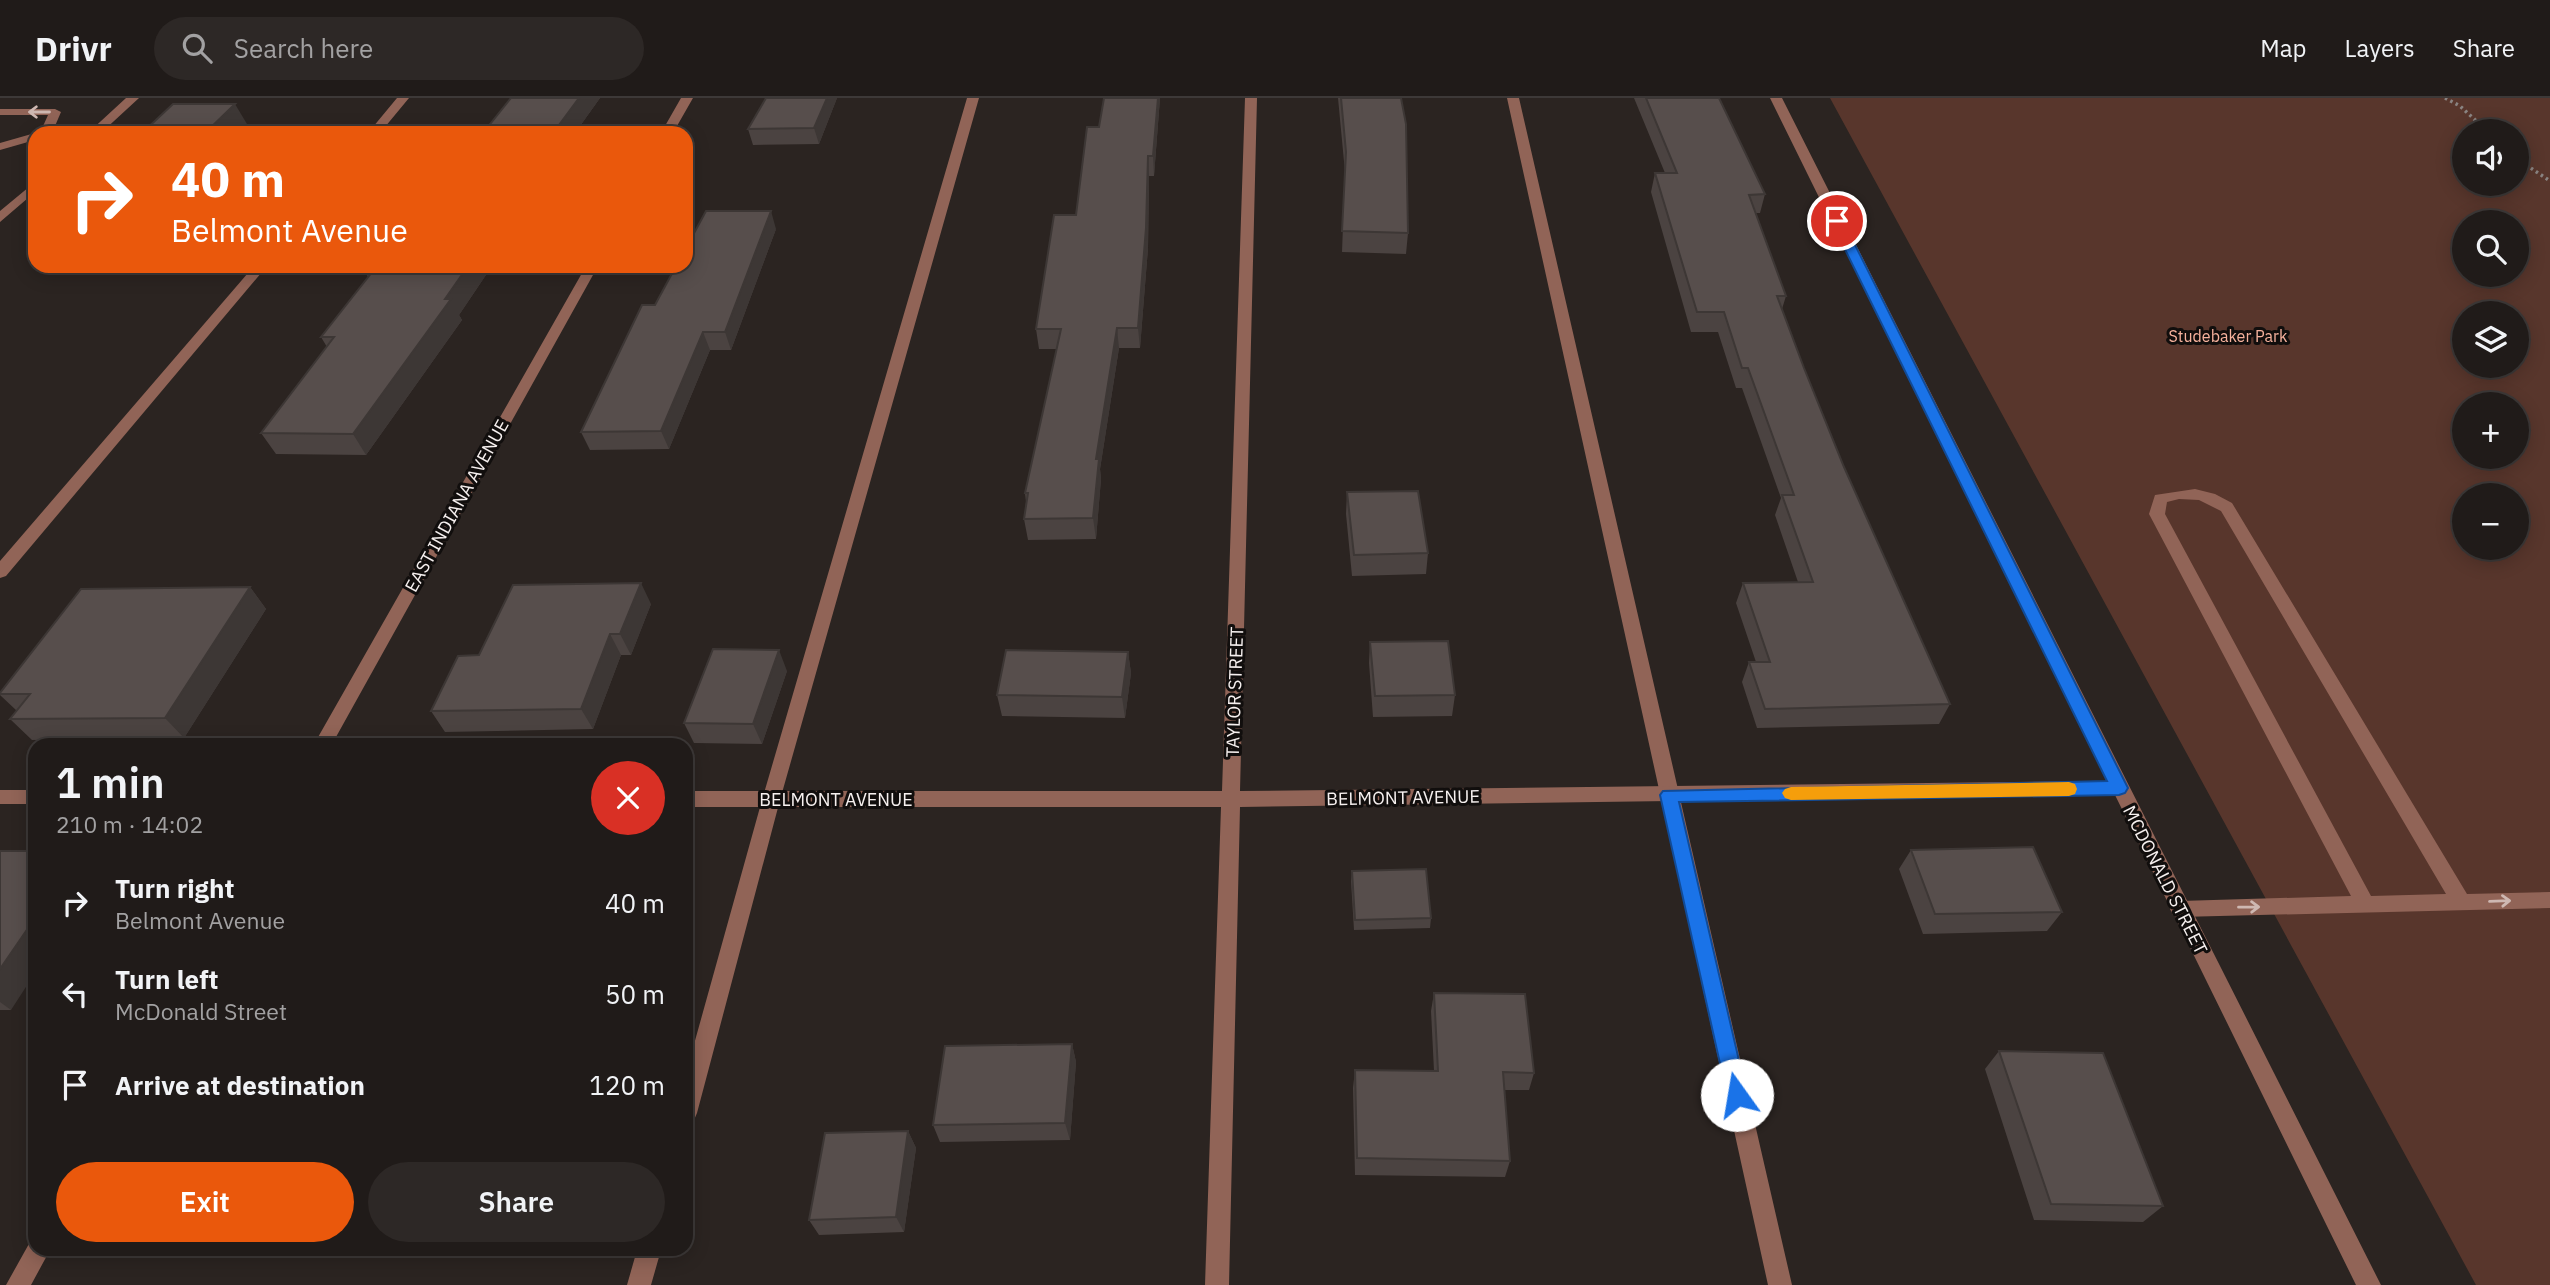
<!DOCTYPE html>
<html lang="en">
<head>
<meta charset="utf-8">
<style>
  :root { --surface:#201b19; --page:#2d2826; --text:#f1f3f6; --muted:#a2a1a2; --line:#3d3938; --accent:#ea580c }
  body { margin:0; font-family:"IBM Plex Sans",sans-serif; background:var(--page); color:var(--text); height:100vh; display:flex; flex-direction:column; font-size:26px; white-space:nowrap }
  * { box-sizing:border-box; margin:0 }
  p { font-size:23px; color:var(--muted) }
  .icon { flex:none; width:38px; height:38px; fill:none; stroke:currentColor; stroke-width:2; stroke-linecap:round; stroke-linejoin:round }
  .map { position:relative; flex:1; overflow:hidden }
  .side { position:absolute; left:28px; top:640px; width:665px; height:518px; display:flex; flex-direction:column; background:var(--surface); border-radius:21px; box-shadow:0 4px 18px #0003,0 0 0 2px var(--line) }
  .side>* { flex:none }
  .banner { position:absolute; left:28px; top:28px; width:665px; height:147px; border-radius:21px; box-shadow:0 4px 18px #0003,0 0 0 2px var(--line); background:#ea580c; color:#fff; overflow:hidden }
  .controls { position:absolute; left:2452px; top:21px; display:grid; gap:14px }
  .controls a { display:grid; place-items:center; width:77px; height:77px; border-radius:50%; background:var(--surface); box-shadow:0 4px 18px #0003,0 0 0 2px var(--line); font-size:35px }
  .pin { position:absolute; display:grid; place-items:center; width:60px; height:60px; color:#fff; margin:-30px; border:4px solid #fff; border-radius:50%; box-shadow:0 2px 7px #0007 }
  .me { position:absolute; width:77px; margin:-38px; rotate:347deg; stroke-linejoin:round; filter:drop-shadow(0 0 5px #0008) }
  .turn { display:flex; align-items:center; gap:24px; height:147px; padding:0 28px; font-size:32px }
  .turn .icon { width:91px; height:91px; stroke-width:2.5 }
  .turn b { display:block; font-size:49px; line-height:60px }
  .round { display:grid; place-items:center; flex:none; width:74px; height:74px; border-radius:37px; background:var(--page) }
  .overview { display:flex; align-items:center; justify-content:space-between; height:119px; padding:0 28px }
  h1 { font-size:42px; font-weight:600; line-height:52px }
  .cta { display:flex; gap:14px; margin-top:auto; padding:14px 28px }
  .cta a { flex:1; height:80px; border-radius:42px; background:var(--accent); color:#fff; font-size:28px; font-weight:600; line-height:80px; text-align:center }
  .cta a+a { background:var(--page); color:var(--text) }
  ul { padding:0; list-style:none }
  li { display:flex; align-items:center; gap:21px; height:91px; padding:0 28px }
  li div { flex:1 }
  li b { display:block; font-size:26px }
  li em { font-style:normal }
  header { display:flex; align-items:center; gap:42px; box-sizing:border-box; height:98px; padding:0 35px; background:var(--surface); border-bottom:2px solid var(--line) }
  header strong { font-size:33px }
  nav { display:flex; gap:38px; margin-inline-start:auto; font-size:24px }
  .search { width:490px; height:63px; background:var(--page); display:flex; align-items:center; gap:18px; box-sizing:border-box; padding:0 24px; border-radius:38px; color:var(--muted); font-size:26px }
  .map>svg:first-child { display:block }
  .green { fill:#58362c; fill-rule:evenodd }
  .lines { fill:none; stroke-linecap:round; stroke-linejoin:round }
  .path { stroke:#8a8482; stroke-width:3.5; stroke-dasharray:2.5 3.5; stroke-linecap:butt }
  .service { fill:#916457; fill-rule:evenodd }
  .minor { fill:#916457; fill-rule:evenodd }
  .tertiary { fill:#916457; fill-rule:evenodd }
  .wall { fill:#4b4341 }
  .shaded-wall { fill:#3d3735 }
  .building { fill:#574e4c; stroke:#3d3735; stroke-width:2 }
  .oneway { stroke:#ceb8b2 }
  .route { fill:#1a73e8; stroke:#114b97; stroke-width:2 }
  .slow { fill:#f59e0b }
  .labels { text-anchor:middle; stroke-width:6; stroke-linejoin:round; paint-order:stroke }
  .far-park-label { font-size:16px; fill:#f7b29d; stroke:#110e0d }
  .street-label { font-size:18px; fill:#f6f0ef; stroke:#110e0d }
</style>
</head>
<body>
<header>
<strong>Drivr</strong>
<div class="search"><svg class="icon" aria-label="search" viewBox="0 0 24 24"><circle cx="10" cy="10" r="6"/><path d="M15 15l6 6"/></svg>Search here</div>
<nav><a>Map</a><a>Layers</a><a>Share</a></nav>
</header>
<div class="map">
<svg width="2550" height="1187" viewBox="0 0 2550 1187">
  <rect width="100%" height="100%" fill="#2b2421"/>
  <!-- green -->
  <path class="green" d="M1830,0H2550V1187H2476ZM2464,33H2516V86H2464ZM2464,124H2516V177H2464ZM2464,215H2516V268H2464ZM2464,306H2516V359H2464ZM2464,397H2516V450H2464Z"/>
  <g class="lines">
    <!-- path -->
    <path class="path" d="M2445,0L2460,8L2487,33
      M2516,60L2550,83"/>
    <!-- service -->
    <path class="service" d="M397,0H409L380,35H368Z
      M967,0H979L780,702L697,1015L694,1022L686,1025V975L762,702Z
      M1507,0H1519L1792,1187H1768Z
      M0,11H55L61,14L52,35H40L48,17H0Z
      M35,35V42L0,52V45Z
      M254,168H267L6,478L0,480V463Z
      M2195,391L2215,396L2232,405L2467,796L2550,794V810L2180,819L2173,817L2170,811L2173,805L2180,803L2351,798L2149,416L2155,397ZM2179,401L2199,402L2221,413L2446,796L2371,798L2165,416L2167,404Z
      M637,1152H661L651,1187H627Z"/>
    <!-- minor -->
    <path class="minor" d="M126,0H139L101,35H88Z
      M1245,0H1257L1240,693L2107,683L1770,0H1782L2381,1187H2356L2115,697L1240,709L1229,1187H1205L1221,709H686V693H1222Z
      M35,84V94L0,124V113Z
      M0,692H35V706H0Z"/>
    <!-- tertiary -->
    <path class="tertiary" d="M681,0H693L673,35H661Z
      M586,168H598L331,648H313Z
      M35,1141V1152H50L31,1187H6L30,1144Z"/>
  </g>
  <!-- wall -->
  <path class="wall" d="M511,0H600L575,35H483Z
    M837,0L819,46L753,47L748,31Z
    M1160,0L1154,78H1149L1148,150L1140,250H1119L1100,371L1101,381L1096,441L1028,442L1024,421L1026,404L1025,395L1057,251H1039L1036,231L1076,117L1099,29Z
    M1338,0H1401L1408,135L1406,156L1342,154L1345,74Z
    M1634,0H1719L1765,96L1760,115H1756L1786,198L1782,211L1804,270L1844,369L1950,606L1939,626L1757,630L1742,584L1749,564H1756L1736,505L1743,485L1798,484L1775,417L1781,400L1742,290H1736L1718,234H1691L1651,94L1655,75H1665Z
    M776,131L731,252H710L669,351L590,352L581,334Z
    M492,168L459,217L462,222L366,357L276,356L261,335L327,249L321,239L368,179L363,169Z
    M1347,394L1428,455L1426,476L1352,478L1346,416Z
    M250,489L266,511L184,640L32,642L10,621L17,613L0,597V595Z
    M651,506L631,557H621L593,631L445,634L431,613L479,557Z
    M1370,544L1455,597L1452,618L1373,619L1369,565Z
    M1128,554L1131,575L1125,620L1002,618L997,597Z
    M787,573L762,646L694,645L684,625Z
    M1911,752L2062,814L2047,833L1923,836L1899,771Z
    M0,753L11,912H0Z
    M1352,773L1431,820L1430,830L1354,832L1351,783Z
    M1434,895L1534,975L1529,992H1504L1510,1063L1505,1079L1355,1077L1353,990L1355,972L1434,973L1431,913Z
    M1072,946L1076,964L1070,1042L940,1044L933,1027Z
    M1999,953L2163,1108L2143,1124L2034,1122L1985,971Z
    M908,1033L916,1050L904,1134L819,1137L809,1122Z"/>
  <!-- shaded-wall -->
  <path class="shaded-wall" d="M579,0H600L575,35H558L556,31Z
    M827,0H837L819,46L814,30Z
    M1158,0H1160L1154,78L1153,58Z
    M235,6L247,26L237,35H205Z
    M1148,58L1149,78L1148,150L1140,250L1138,230Z
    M771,113L776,131L731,252L725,234Z
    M468,168H492L459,217L462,222L366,357L353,336Z
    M1117,230L1119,250L1100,371L1101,381L1096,441L1093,420L1096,361Z
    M703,234L710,252L669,351L661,333Z
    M641,485L651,506L631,557L620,536Z
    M250,489L266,511L184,640L165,620Z
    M610,536L621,557L593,631L581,611Z
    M779,552L787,573L762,646L753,626Z
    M1128,554L1131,575L1125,620L1122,599Z
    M35,820V875L11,912L0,904V871Z
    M1072,946L1076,964L1070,1042L1065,1025Z
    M908,1033L916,1050L904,1134L896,1119Z"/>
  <!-- building -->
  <path class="building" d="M511,0H579L556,31L488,33V35H483Z
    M766,0H827L814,30L748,31Z
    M1104,0H1158L1153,58H1148L1146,130L1138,230H1117L1096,361H1099L1093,420L1024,421L1028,395H1025L1061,231H1036L1054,117H1076L1087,29H1099Z
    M1341,0H1401L1406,26L1408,135L1342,133L1346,54Z
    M1646,0H1719L1765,96L1749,97L1786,198H1777L1804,270L1844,369L1950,606L1765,611L1749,564H1770L1743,485L1813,484L1782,397H1794L1748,270H1742L1724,214H1697L1655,75H1677Z
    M173,6H235L205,35H142Z
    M706,113H771L725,234H703L661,333L581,334L642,207H655L676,168H686V150Z
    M364,168H468L445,201H451L353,336L261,335L334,239H321L376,169H363Z
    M1418,393L1428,455L1354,457L1347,394Z
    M641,485L620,536H610L581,611L431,613L458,558L479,557L513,487Z
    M250,489L165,620L10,621L30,596H0V595L81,491Z
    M1448,543L1455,597L1375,598L1370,544Z
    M713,551L779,552L753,626L684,625Z
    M1006,552L1128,554L1122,599L997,597Z
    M2033,749L2062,814L1935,816L1911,752Z
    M0,753H35V820L0,871Z
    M1426,771L1431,820L1355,822L1352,773Z
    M1434,895L1525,896L1534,975L1503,974L1510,1063L1357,1060L1355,972L1438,973Z
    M1072,946L1065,1025L933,1027L945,948Z
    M1999,953L2103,955L2163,1108L2051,1106Z
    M908,1033L896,1119L809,1122L825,1035Z"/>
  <!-- one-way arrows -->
  <defs><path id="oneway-shaft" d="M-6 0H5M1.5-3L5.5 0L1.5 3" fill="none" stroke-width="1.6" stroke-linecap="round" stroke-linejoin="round" transform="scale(1.75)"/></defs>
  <g class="oneway">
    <use href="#oneway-shaft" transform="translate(39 14) rotate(-180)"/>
    <use href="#oneway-shaft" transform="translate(2500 803) rotate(-2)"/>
    <use href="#oneway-shaft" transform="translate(2249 809) rotate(-1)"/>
  </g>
  <!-- route -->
  <path class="route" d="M1833,121L1843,123L2128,690L2125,695L2119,697L1679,704L1747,997L1744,1003L1737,1006L1730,1003L1727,997L1660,697L1663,693L2107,683L1831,123Z"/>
  <!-- slow -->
  <path class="slow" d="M2069,684L2075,686L2077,691L2075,696L2069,698L1791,702L1785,700L1782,695L1785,691L1791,689Z"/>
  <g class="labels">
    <!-- far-park labels -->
    <g class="far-park-label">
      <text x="2228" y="244">Studebaker Park</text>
    </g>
    <!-- street labels -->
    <g class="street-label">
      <text transform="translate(457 408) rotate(-61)" y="6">EAST INDIANA AVENUE</text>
      <text transform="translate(1235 594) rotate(-88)" y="6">TAYLOR STREET</text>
      <text transform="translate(1403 700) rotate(-1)" y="6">BELMONT AVENUE</text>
      <text x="836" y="708">BELMONT AVENUE</text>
      <text transform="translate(2165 782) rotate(63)" y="6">MCDONALD STREET</text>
    </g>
  </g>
</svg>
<div class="controls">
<a><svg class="icon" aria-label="sound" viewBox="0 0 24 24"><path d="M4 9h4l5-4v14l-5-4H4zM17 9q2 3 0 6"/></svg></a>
<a><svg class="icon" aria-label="search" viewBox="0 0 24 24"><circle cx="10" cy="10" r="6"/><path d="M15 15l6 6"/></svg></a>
<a><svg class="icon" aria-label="layers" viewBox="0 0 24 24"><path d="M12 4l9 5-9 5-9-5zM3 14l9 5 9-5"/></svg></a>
<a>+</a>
<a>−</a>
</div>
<div class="pin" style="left:1837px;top:123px;background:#d93025"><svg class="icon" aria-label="arrive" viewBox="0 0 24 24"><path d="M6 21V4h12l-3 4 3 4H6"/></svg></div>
<svg class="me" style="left:1737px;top:997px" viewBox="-20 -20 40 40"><circle r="19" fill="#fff"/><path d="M0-13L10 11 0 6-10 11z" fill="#1a73e8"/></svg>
<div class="banner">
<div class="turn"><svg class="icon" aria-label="right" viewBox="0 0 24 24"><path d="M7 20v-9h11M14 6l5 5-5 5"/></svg><div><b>40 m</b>Belmont Avenue</div></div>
</div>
<section class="side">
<div class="overview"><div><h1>1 min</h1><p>210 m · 14:02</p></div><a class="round" style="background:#d93025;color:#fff"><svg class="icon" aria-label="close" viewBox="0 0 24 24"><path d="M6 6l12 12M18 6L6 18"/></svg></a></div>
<ul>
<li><svg class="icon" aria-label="right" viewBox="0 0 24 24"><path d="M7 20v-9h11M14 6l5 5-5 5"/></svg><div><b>Turn right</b><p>Belmont Avenue</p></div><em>40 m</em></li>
<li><svg class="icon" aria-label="left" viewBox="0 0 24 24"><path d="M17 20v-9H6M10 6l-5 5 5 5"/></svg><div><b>Turn left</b><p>McDonald Street</p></div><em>50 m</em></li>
<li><svg class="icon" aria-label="arrive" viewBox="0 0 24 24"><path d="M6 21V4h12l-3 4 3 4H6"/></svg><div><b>Arrive at destination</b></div><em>120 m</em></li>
</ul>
<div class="cta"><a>Exit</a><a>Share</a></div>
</section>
</div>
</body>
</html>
